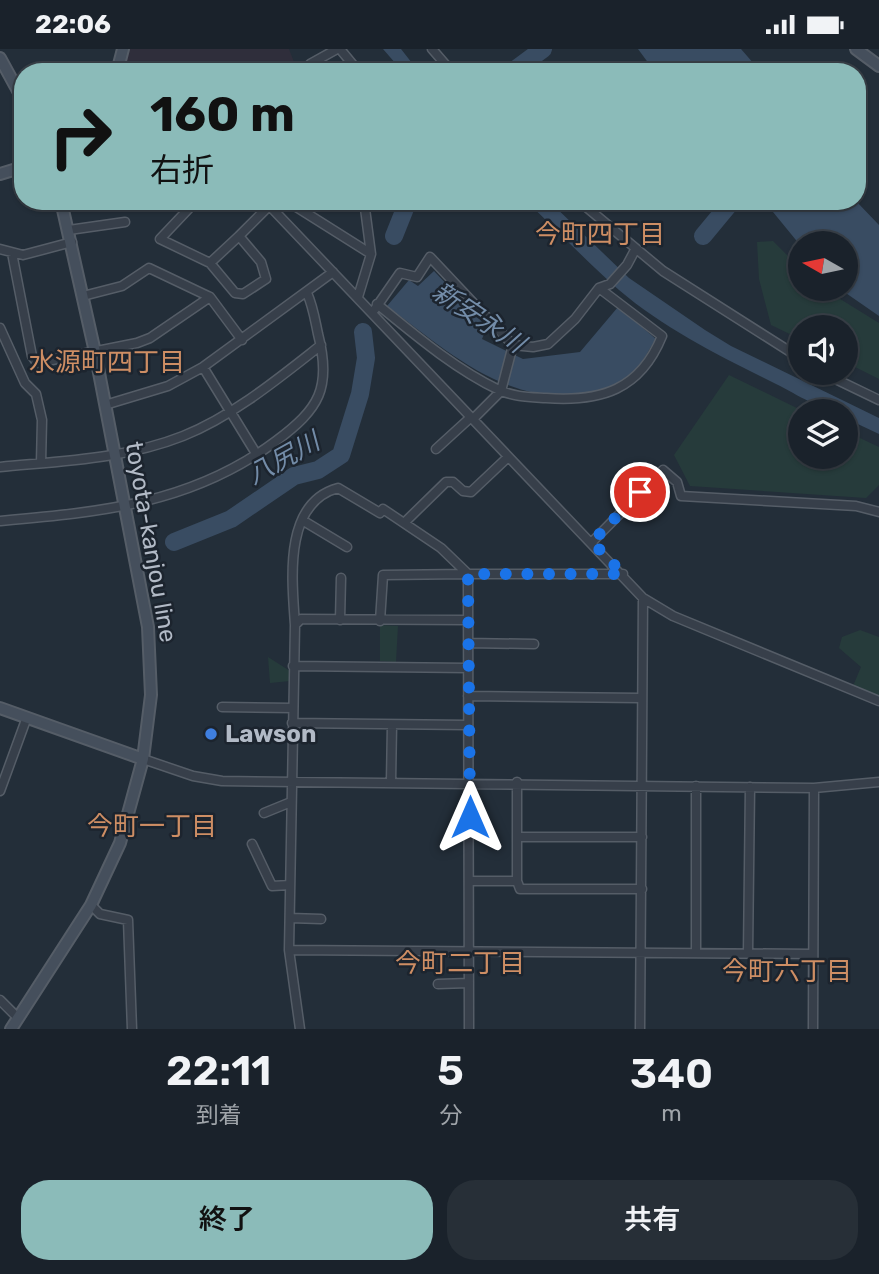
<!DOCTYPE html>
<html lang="ja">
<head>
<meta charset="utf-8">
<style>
  :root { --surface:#1a222b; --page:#272f37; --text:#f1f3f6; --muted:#9fa4a9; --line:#383f47; --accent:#8bbbb9 }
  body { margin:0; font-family:Rubik,"Noto Sans JP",sans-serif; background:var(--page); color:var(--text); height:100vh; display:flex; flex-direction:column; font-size:26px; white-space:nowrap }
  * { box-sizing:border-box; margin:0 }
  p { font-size:23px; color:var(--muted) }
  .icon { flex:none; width:38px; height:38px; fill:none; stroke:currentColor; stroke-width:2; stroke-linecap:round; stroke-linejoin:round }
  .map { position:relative; height:980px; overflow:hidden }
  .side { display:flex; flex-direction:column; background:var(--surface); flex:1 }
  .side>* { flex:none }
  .banner { position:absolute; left:14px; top:14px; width:852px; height:147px; border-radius:28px; box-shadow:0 2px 5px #0004,0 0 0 2px var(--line); background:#8bbbb9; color:#111; overflow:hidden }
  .needle { width:46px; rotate:279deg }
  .buttons { position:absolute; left:788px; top:182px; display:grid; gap:14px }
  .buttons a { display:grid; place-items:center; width:70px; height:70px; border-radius:50%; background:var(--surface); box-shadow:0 2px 5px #0004,0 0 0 2px var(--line); font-size:35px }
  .pin { position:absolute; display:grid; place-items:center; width:60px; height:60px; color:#fff; margin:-30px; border:4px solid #fff; border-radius:50%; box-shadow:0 2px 7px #0007 }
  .me { position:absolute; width:77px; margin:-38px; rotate:0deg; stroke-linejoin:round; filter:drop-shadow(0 0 5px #0008) }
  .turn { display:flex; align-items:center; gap:24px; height:147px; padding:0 21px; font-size:32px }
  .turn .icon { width:91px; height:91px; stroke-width:2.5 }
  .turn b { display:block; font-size:49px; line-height:60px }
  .eta { display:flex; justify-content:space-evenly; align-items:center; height:119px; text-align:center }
  .eta b { font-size:42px; font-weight:600; line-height:49px }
  .button { display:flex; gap:14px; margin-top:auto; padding:14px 21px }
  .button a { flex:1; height:80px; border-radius:28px; background:var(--accent); color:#111; font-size:28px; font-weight:600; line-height:80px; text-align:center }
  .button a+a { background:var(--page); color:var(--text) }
  .status { display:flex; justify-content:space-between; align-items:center; height:49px; padding:0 35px; background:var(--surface); direction:ltr }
  .status svg { height:19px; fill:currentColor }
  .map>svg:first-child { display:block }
  .medical { fill:#2f2e3b }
  .green { fill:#263b3b }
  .water { fill:#394c62 }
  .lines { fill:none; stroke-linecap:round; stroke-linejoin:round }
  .river { stroke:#394c62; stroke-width:18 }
  .street-casing { stroke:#555d67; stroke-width:11 }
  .secondary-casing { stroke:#555d67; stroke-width:14 }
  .street { stroke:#373f4a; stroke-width:8 }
  .secondary { stroke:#454f5c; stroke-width:10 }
  .route { stroke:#1a73e8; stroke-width:12; stroke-dasharray:0 21.6 }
  .shop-dot { fill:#3f7fe0; stroke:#1c242e; stroke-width:2.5 }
  .labels { text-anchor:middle; stroke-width:5; stroke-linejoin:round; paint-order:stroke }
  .street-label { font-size:24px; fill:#b2bac6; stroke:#1c242e }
  .poi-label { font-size:24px; font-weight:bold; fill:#b2bac6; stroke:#1c242e; text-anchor:start }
  .neighbourhood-label { font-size:26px; fill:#ce8e64; stroke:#1c242e }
  .water-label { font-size:26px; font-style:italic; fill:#738ca8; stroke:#1c242e }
</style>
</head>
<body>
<div class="status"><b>22:06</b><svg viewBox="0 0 49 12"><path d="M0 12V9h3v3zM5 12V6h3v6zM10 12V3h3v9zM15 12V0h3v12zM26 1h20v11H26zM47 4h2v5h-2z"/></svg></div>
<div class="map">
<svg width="879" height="980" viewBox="0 0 879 980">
  <rect width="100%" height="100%" fill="#232e39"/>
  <!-- medical -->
  <path class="medical" d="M127,0H289L294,13L259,23H131L126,14Z"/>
  <!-- green -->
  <path class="green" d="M773,192L800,219V240H824L879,274V330L845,313V278H800V290L771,276L759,230L757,193Z
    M729,326L803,362H800V408H845V382L879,398V436L866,449L690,437L674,406Z
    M380,576L398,577L396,613L380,612Z
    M860,581L879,588V649L853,637L861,618L839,599L842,588Z
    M268,608L290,622V632L270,634Z"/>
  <!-- water -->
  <path class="water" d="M383,0H401L419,23H403Z
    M638,0H741L761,23H655Z
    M526,152H549L629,229L705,281L731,297L879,369V385L845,369V362C821,362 798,346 776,335C722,308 666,281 619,241C587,213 557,181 526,152Z
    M764,152H856L879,176V267L840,240H845V194L800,196Z
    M434,222L487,278L482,290L523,310L580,303L618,258L656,290C649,300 643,313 635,322C625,333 607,340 592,343C512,362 447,302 387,257L409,231L418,237Z"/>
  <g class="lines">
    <!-- river -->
    <path class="river" d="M512,23L543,0
      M394,187L408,152
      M703,187L732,152
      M174,493L231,470L294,427L318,421L341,406L360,345L366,309L363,283"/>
    <defs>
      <path id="street" d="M340,0L359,23
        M432,0L452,23
        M311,23L310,15L337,0
        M196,152L160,190L210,214L235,244L243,245L266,230L261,213L239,187L269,157
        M265,152L643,549L673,567L879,652
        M287,152L371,205
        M579,152L663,222L800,309
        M69,181L125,173
        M0,200L23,206L72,193
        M12,204L32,307L37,314L137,294L150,289L210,248
        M210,214L239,187
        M83,247L122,237L149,219L210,248L242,291
        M358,248L371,205L364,152
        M377,255C415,286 455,320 499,341C514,348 530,348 546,349C601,353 640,341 662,287L599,239
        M375,260L400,224L417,228L430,208L513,296L533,298L548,295L575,270L599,239L610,235L627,216L635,201
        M0,279L25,334L36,345L42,371L41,414
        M203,318L257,406
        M823,324L879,351
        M105,356L168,337L203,318L333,223
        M473,370L501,342L513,296
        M436,400L470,369
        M0,418C62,412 125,410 183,387C233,367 279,329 321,296
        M302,471L347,498
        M0,472C101,463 192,455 276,392C319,360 332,339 318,285C315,271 313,257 307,244
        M404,474L446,433H453L463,442L471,443L507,409
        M592,493L663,421L677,433L681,447L856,457L879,463
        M340,571L341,529
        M380,572L383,526L468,525
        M295,576C292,531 283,454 338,439L380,464L383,460L441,499L468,525
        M468,594L534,595
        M293,617L468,619
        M468,647L640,649
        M222,658L293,659
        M292,674L468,676
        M143,710L193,727L222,732L814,739L879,733
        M391,733L392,676
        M517,733V832L520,840H642
        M0,742L27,668
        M264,764L291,753
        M519,788H642
        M252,795L272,837L290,836
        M471,832H517
        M91,856L100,865L128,871L132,980
        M290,869L321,870
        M289,901L813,905
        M696,902V737
        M748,904L750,738
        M438,935L469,934
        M0,951L18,969
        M300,980L289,901L295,576L301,570L468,571
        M469,980L468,525H623
        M640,980L643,549
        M813,980L814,739"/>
      <path id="secondary" d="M856,0L879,17
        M0,9L23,51
        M117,23L123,0
        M0,125L23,118
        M0,659L143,710
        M11,980L91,856L120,794L143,710L151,646L148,578L95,303L61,152"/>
    </defs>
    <!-- street casing -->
    <use href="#street" class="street-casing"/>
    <!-- secondary casing -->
    <use href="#secondary" class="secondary-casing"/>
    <!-- street -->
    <use href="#street" class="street"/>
    <!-- secondary -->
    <use href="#secondary" class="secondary"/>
  </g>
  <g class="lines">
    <!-- route -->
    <path class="route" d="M470,768L468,525H623L592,493L640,443"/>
  </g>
  <!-- markers -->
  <circle class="shop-dot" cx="211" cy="685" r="7"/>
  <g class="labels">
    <!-- street labels -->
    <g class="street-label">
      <text transform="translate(151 493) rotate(80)" y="8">toyota-kanjou line</text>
    </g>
    <!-- poi labels -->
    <g class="poi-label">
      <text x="225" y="693">Lawson</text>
    </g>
    <!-- neighbourhood labels -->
    <g class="neighbourhood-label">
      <text x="600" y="194">今町四丁目</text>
      <text x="107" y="322">水源町四丁目</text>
      <text x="152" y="786">今町一丁目</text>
      <text x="460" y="923">今町二丁目</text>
      <text x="787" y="931">今町六丁目</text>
    </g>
    <!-- water labels -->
    <g class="water-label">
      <text transform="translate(479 268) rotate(34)" y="9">新安永川</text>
      <text transform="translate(283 409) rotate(-29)" y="9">八尻川</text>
    </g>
  </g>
</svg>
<div class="buttons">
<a><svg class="needle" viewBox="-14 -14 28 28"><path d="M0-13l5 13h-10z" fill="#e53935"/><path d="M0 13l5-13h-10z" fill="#9fa4a9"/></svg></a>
<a><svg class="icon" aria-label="sound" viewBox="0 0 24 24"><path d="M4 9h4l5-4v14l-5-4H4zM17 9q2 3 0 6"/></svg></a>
<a><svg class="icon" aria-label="layers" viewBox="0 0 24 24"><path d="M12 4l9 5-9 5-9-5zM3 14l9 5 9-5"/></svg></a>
</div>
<div class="pin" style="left:640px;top:443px;background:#d93025"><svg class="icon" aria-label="arrive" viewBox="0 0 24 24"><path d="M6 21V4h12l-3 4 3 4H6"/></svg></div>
<svg class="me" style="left:470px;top:768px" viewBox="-20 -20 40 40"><path d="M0-17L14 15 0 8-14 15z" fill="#1a73e8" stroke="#fff" stroke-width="4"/></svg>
<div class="banner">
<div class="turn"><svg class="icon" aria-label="right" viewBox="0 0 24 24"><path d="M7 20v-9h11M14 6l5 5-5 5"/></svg><div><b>160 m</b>右折</div></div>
</div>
</div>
<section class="side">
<div class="eta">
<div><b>22:11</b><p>到着</p></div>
<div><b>5</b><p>分</p></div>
<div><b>340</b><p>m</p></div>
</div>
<div class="button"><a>終了</a><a>共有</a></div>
</section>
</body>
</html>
